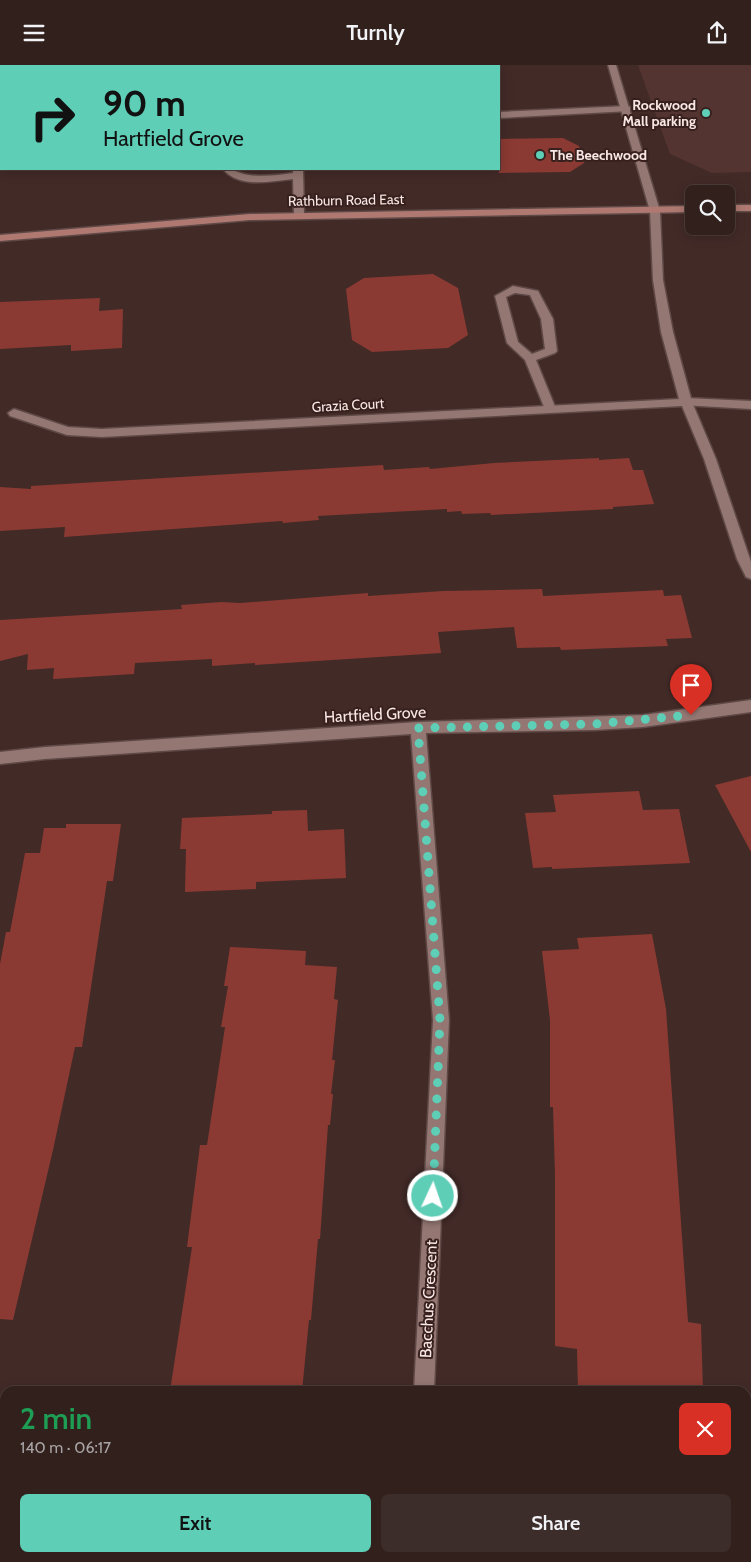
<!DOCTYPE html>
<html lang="en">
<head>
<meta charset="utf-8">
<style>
  :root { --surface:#32201d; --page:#3d2d2a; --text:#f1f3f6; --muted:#a8a3a4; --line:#4d3e3b; --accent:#5eceb7 }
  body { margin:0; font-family:Cabin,sans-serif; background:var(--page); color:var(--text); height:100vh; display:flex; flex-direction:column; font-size:19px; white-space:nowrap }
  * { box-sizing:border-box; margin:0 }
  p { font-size:16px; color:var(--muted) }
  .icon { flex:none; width:28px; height:28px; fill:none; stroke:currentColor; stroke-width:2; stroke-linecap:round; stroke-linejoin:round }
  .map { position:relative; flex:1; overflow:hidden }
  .panel { position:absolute; left:0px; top:1321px; width:751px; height:176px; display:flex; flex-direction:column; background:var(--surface); border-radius:15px 15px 0 0; box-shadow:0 2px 12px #0003,0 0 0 1px var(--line) }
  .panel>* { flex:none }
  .guide { position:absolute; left:0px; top:0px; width:500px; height:105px; box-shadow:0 2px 12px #0003,0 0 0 1px var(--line); background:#5eceb7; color:#111; overflow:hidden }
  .tools { position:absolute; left:685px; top:120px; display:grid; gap:10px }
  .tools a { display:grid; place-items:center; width:50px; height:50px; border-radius:8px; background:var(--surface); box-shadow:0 2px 12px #0003,0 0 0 1px var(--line); font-size:25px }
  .pin { position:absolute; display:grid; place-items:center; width:42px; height:42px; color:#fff; margin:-51px -21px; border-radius:50% 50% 50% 0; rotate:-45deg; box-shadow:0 0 5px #0007 }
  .pin .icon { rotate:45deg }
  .me { position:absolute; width:55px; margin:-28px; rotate:3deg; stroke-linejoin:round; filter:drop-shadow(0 0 4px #0008) }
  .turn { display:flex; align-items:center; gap:18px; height:105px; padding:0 20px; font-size:22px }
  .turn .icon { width:65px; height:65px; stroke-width:2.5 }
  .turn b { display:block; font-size:35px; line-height:42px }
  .round { display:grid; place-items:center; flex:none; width:52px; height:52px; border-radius:8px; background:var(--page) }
  .summary { display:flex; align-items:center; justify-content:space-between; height:85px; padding:0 20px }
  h1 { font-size:30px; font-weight:600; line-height:38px; color:#1e9e55 }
  .cta { display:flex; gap:10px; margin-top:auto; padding:10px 20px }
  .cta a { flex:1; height:58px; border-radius:8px; background:var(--accent); color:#111; font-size:20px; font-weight:600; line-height:58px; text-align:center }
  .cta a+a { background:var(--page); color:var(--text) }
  header { display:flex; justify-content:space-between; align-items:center; height:65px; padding:0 20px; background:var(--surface); font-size:22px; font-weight:600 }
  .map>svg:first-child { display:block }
  .built { fill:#533430 }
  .green { fill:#723831 }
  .building { fill:#8a3a32 }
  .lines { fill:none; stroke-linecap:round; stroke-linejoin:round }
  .lane-casing { stroke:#5e4946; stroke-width:3 }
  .street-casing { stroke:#5e4946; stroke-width:3 }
  .secondary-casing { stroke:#5e4946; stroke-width:3 }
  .lane { fill:#947772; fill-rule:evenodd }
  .street { fill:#947772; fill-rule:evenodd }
  .secondary { fill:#af7971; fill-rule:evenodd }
  .route { stroke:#5eceb7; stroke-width:9; stroke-dasharray:0 16.2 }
  .poi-dot { fill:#5eceb7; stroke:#37201d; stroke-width:2 }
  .labels { text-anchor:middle; stroke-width:4; stroke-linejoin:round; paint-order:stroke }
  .far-poi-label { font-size:14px; font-weight:bold; fill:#f8e7e4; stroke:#37201d; text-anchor:end }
  .far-street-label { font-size:14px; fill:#f8e7e4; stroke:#37201d }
  .street-label { font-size:16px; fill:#f8e7e4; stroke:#37201d }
</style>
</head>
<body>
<header><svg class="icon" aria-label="menu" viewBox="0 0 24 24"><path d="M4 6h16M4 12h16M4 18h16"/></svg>Turnly<svg class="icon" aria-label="share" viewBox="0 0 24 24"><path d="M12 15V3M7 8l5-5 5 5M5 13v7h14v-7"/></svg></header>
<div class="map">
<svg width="751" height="1497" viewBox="0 0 751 1497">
  <rect width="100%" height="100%" fill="#422a27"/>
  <!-- built -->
  <path class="built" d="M638,0H751V107L712,108L670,89Z"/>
  <!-- green -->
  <path class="green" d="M0,0H350V1H1L0,40Z"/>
  <!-- building -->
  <path class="building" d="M563,73L579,81L584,98L570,107L499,108V74Z
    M433,209L458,223L468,270L448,283L372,287L352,275L346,224L364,213Z
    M100,233L99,246L123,244L122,283L71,286V280L0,284V237Z
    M599,393V395L629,393L633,405H643L654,439L613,442V444L491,450L490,448L462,449L461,446L447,447V444L318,451L319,455L283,458L282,456L64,472L65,462L0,466V422L31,424V421L383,400L384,405L429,402L430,404L494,398Z
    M542,524L543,531L663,525L664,531L681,530L692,573L666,574L668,581L561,585L560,582L517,583L514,562L438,567L441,588L255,600V598L212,601V594L135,598L134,609L53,614L54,603L27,605L28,589L0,596V555L182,544L181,540L221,537L240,538L368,528V531L443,526Z
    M751,711V787L715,720Z
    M639,726L643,745L679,744L690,798L552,804V802L533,803L525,748L556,747L553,730Z
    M307,745L308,766L344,764L346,813L256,817V824L185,827L186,784H180L182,753L272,749V746Z
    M66,759H121L113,816H107L82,982H75L53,1085L13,1255L0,1254V899L6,867H10L25,788H40L44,763H66Z
    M652,869L666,944L688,1257L701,1259L703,1326H578L577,1284L555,1281V1110L553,1042H550V955L542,886L579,884L577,873Z
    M230,882L306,886L305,900L337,902L334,934L338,935L332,995H335L331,1029H333L330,1060H328L320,1174H318L311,1255H309L302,1326H170L192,1182H187L200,1080H207L225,962H221L228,921H224Z"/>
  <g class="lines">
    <defs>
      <path id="lane" d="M627,41L630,42V46L499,53V47Z
        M223,104C233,103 239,109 249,110C264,112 279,110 293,108V104H303L304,150L299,153L294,150L293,114C271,116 239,124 223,104Z
        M513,221L538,226L553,254L557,286L555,288L536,295L556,344L554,347H546L525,295L507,278L495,231ZM515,228L530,230L541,254L545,284L532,289L518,277L506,232Z
        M686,333L751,336V344L682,340L680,337Z"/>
      <path id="street" d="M608,0H616L660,146L663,215L673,267L692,337L716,394L751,497V514L746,512L737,494L704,394L682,341L102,372L67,370L10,351L8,348L14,344L68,362L102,364L679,334L661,267L653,215L650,146Z
        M751,635V647L643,662L595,665L426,668L449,955L434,1326H414L433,955L411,669L45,694L0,699V687L45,682L418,657L643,650Z
        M406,1492H427V1497H405Z"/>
      <path id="secondary" d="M726,140H751V146H726Z
        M694,141V147L250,155L0,176V170L250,149Z"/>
    </defs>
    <!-- lane casing -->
    <use href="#lane" class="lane-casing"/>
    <!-- street casing -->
    <use href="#street" class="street-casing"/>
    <!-- secondary casing -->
    <use href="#secondary" class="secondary-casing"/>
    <!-- lane -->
    <use href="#lane" class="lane"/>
    <!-- street -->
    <use href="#street" class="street"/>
    <!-- secondary -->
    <use href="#secondary" class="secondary"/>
  </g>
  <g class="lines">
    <!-- route -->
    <path class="route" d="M433,1131L440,955L418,663L595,659L691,650"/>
  </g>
  <!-- markers -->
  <g class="poi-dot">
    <circle cx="706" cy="48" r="5"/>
    <circle cx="540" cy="90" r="5"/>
  </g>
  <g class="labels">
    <!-- far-poi labels -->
    <g class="far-poi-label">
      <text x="696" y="45">Rockwood<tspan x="696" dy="16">Mall parking</tspan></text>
      <text x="550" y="95" text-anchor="start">The Beechwood</text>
    </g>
    <!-- far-street labels -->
    <g class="far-street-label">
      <text transform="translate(346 135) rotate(-1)" y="5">Rathburn Road East</text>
      <text transform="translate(348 340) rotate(-3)" y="5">Grazia Court</text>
    </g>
    <!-- street labels -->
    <g class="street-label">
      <text transform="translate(375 649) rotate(-3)" y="6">Hartfield Grove</text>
      <text transform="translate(428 1234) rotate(-87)" y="6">Bacchus Crescent</text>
    </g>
  </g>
</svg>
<div class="tools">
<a><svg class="icon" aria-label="search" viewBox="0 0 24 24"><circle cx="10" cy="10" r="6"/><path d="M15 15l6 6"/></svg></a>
</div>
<div class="pin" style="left:691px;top:650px;background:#d93025"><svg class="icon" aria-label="arrive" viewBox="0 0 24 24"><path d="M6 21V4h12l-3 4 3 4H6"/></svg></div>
<svg class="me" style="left:433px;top:1131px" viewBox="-20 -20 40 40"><circle r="17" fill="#5eceb7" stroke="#fff" stroke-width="3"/><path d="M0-11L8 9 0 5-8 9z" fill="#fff"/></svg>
<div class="guide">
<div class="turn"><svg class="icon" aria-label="right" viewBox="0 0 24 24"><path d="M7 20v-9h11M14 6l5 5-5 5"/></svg><div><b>90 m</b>Hartfield Grove</div></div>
</div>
<section class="panel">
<div class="summary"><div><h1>2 min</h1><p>140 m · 06:17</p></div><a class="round" style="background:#d93025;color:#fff"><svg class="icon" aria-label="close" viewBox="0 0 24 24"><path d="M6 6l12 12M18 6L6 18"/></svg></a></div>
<div class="cta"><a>Exit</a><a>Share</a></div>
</section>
</div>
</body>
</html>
